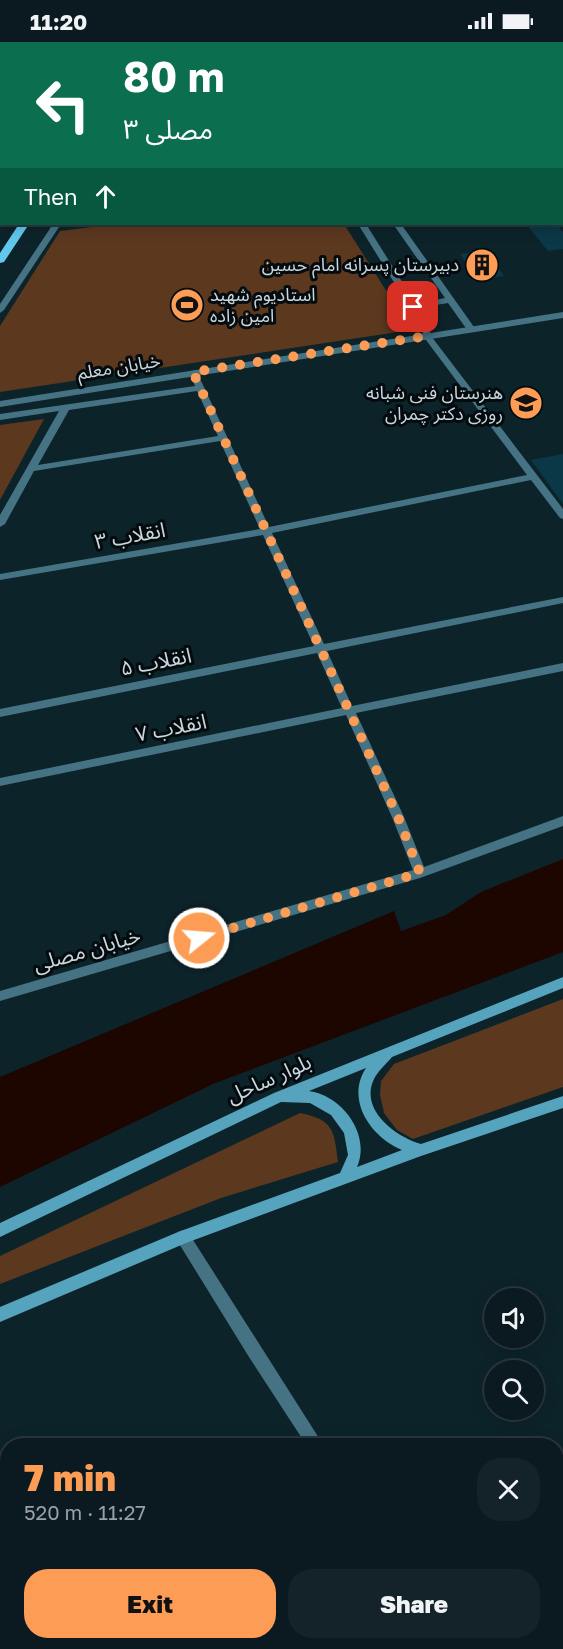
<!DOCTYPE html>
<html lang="en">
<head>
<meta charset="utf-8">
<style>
  :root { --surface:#0a1a20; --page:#132329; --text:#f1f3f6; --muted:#99a1a5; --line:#2a383e; --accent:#fd9d55 }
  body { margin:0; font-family:"Golos Text","Noto Sans Arabic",sans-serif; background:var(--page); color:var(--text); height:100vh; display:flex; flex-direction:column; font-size:22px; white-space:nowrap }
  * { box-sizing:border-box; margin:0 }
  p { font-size:20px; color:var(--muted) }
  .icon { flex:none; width:33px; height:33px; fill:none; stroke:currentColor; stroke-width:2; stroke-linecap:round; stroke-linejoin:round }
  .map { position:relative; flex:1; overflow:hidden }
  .drawer { position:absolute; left:0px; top:1396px; width:564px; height:212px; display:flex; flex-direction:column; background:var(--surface); border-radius:24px 24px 0 0; box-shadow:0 3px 15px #0003,0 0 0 2px var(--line) }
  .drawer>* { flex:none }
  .hud { position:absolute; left:0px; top:0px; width:564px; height:183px; box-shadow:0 3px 15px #0003,0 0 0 2px var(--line); background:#0b6e4f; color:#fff; overflow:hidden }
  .buttons { position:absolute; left:484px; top:1246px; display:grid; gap:12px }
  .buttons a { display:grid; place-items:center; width:60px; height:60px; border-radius:50%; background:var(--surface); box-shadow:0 3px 15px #0003,0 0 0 2px var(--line); font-size:30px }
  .pin { position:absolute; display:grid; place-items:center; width:51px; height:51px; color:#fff; margin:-26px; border-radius:12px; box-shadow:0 3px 9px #0006 }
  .me { position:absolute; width:66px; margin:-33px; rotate:73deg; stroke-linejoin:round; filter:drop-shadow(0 0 4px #0008) }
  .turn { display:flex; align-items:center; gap:21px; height:126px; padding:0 24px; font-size:27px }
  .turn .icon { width:78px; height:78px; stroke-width:2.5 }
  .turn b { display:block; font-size:42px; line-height:51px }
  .then { display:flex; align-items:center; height:57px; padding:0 24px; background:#0003; gap:12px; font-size:22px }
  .round { display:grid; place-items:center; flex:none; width:63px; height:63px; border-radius:24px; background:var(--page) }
  .head { display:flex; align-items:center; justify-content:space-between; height:102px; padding:0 24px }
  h1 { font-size:36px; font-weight:800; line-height:45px; color:var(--accent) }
  .action { display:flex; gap:12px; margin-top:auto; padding:12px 24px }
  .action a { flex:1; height:69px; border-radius:24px; background:var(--accent); color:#111; font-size:24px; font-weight:800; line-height:69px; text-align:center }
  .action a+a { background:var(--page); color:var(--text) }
  .status { display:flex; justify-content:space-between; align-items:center; height:42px; padding:0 30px; background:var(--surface); direction:ltr }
  .status svg { height:16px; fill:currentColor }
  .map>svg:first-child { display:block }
  .green { fill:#5c381f }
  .water { fill:#1d0500 }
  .building { fill:#0b3847 }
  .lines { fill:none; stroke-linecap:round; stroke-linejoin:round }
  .minor { fill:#457384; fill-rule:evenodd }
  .tertiary { fill:#457384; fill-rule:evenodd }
  .secondary { fill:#56a3be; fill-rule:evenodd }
  .primary { fill:#61c8ec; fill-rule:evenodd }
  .route { stroke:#fd9d55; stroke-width:10; stroke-dasharray:0 18 }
  .labels { text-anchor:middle; stroke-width:6; stroke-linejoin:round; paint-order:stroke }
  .far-poi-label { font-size:18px; fill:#cbd7dd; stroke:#040b0e; text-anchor:end }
  .far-street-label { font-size:18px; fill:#cbd7dd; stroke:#040b0e }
  .street-label { font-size:21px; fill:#cbd7dd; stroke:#040b0e }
</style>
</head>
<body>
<div class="status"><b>11:20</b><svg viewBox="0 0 49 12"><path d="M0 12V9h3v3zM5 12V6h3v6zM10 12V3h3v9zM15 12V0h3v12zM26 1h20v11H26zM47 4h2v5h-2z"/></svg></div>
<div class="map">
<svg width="563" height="1607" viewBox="0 0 563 1607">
  <rect width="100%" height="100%" fill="#0d232a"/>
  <!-- green -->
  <path class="green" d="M116,182H344L411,288L0,350V284L60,189Z
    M44,377L0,458V383Z
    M563,957V1045L413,1097L397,1088L384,1071L380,1053L381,1039L394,1022Z
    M300,1071C334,1078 334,1088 338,1120L221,1156L0,1242V1214Z"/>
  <!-- water -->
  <path class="water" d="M563,817V910L213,1042L0,1145V1035L394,869L401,889L446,873L481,850Z"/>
  <!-- building -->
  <path class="building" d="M526,182H556L563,190V207L548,209Z
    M486,209L504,234L477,238L460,212Z
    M563,412V462L531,418Z"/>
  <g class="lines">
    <!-- minor -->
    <path class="minor" d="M65,0H71L64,2Z
      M171,0H177L170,2Z
      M238,0H244L245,2H238Z
      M266,0H282L263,2Z
      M336,0H352L333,2Z
      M437,0H444L445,2H438Z
      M452,0H467L449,2Z
      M520,0H536L517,2Z
      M562,21H563V25H562Z
      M562,59H563V63H562Z
      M0,90H2L0,96Z
      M562,111H563V115H562Z
      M562,133H563V137H562Z
      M53,182H61L4,268L0,271V262Z
      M358,182H366L416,262L445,256L393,182H401L474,285V289H468L448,261L418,266L429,284L431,294L563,467V477L560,476L531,438L272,491L324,602L563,555V561L327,609L352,664L563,621V629L356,671L404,775L424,825L563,774V784L420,836L0,959V949L413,828L392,775L346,673L0,744V736L342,666L317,611L0,675V667L314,604L263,493L0,538V532L260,487L220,399L34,429L5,482L0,485V473L59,369L0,378V372L195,344L189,330L196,328L269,485L527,433L423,294L421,284ZM197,349L218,394L38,423L69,368Z
      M183,1188L188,1190L324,1404H307L249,1315L178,1200L176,1195L178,1190Z
      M449,1600H469L472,1607H452Z"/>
    <!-- tertiary -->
    <path class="tertiary" d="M563,270V276L0,365V359Z"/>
    <!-- secondary -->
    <path class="secondary" d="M563,935V946L392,1015C386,1022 378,1029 374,1037C359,1068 396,1095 421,1102L563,1054V1066L421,1114L186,1201L0,1280V1265L178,1190L340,1131L348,1113L344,1091L331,1073L310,1061L281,1060L0,1195V1181L274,1051ZM366,1026C345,1058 371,1095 402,1108L357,1125C371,1093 343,1054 309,1049Z"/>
    <!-- primary -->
    <path class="primary" d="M82,0H90V2H82Z
      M141,0H149L140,2Z
      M2,143V151L0,152V144Z
      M19,182H29L4,220L0,221V211Z"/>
  </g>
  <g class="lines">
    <!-- route -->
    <path class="route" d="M199,896L420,831L398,775L193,330L427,294L425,284L413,265"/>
  </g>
  <!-- icons -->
  <defs>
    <symbol id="building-disc" viewBox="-11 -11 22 22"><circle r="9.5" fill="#fd9d55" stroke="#040b0e"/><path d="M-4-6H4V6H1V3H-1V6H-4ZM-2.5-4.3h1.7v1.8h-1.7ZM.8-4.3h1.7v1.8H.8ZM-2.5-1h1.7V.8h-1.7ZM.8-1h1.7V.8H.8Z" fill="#111"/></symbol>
    <symbol id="stadium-disc" viewBox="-11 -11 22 22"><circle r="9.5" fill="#fd9d55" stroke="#040b0e"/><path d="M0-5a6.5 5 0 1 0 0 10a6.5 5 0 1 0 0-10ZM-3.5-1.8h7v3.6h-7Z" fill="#111"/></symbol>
    <symbol id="school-disc" viewBox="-11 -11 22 22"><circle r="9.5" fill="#fd9d55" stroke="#040b0e"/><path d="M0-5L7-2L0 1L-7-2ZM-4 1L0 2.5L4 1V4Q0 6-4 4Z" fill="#111"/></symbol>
  </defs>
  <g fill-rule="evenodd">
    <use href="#building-disc" x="463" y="204" width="38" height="38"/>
    <use href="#stadium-disc" x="168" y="244" width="38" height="38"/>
    <use href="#school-disc" x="507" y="342" width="38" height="38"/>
  </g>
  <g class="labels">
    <!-- far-poi labels -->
    <g class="far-poi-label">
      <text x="459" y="229">دبیرستان پسرانه امام حسین</text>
      <text x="210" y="259" text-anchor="start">استادیوم شهید<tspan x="210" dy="21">امین زاده</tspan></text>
      <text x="503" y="357">هنرستان فنی شبانه<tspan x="503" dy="21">روزی دکتر چمران</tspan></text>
    </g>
    <!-- far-street labels -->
    <g class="far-street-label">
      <text transform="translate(119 325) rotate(-9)" y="6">خیابان معلم</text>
    </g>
    <!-- street labels -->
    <g class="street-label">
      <text transform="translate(130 494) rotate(-10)" y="7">انقلاب ۳</text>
      <text transform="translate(156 620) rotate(-11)" y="7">انقلاب ۵</text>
      <text transform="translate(171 686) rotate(-11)" y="7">انقلاب ۷</text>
      <text transform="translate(87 908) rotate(-16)" y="7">خیابان مصلی</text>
      <text transform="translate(269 1037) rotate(-24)" y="7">بلوار ساحل</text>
    </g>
  </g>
</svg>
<div class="buttons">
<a><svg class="icon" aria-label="sound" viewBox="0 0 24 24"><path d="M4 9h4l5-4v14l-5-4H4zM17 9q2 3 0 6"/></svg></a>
<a><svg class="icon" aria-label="search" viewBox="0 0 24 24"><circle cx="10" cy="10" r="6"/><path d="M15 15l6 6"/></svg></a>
</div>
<div class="pin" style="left:413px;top:265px;background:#d93025"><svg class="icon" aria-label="arrive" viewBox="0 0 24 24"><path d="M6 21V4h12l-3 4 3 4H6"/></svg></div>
<svg class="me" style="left:199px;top:896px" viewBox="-20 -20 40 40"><circle r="17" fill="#fd9d55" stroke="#fff" stroke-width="3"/><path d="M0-11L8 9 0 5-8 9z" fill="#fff"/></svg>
<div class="hud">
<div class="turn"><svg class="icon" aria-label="left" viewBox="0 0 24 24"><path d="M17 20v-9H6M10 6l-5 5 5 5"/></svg><div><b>80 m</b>مصلی ۳</div></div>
<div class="then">Then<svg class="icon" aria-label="ahead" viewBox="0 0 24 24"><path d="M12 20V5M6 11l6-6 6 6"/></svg></div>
</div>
<section class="drawer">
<div class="head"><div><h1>7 min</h1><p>520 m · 11:27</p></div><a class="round"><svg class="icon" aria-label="close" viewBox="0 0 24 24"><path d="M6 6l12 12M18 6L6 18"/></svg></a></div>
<div class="action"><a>Exit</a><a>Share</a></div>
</section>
</div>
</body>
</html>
